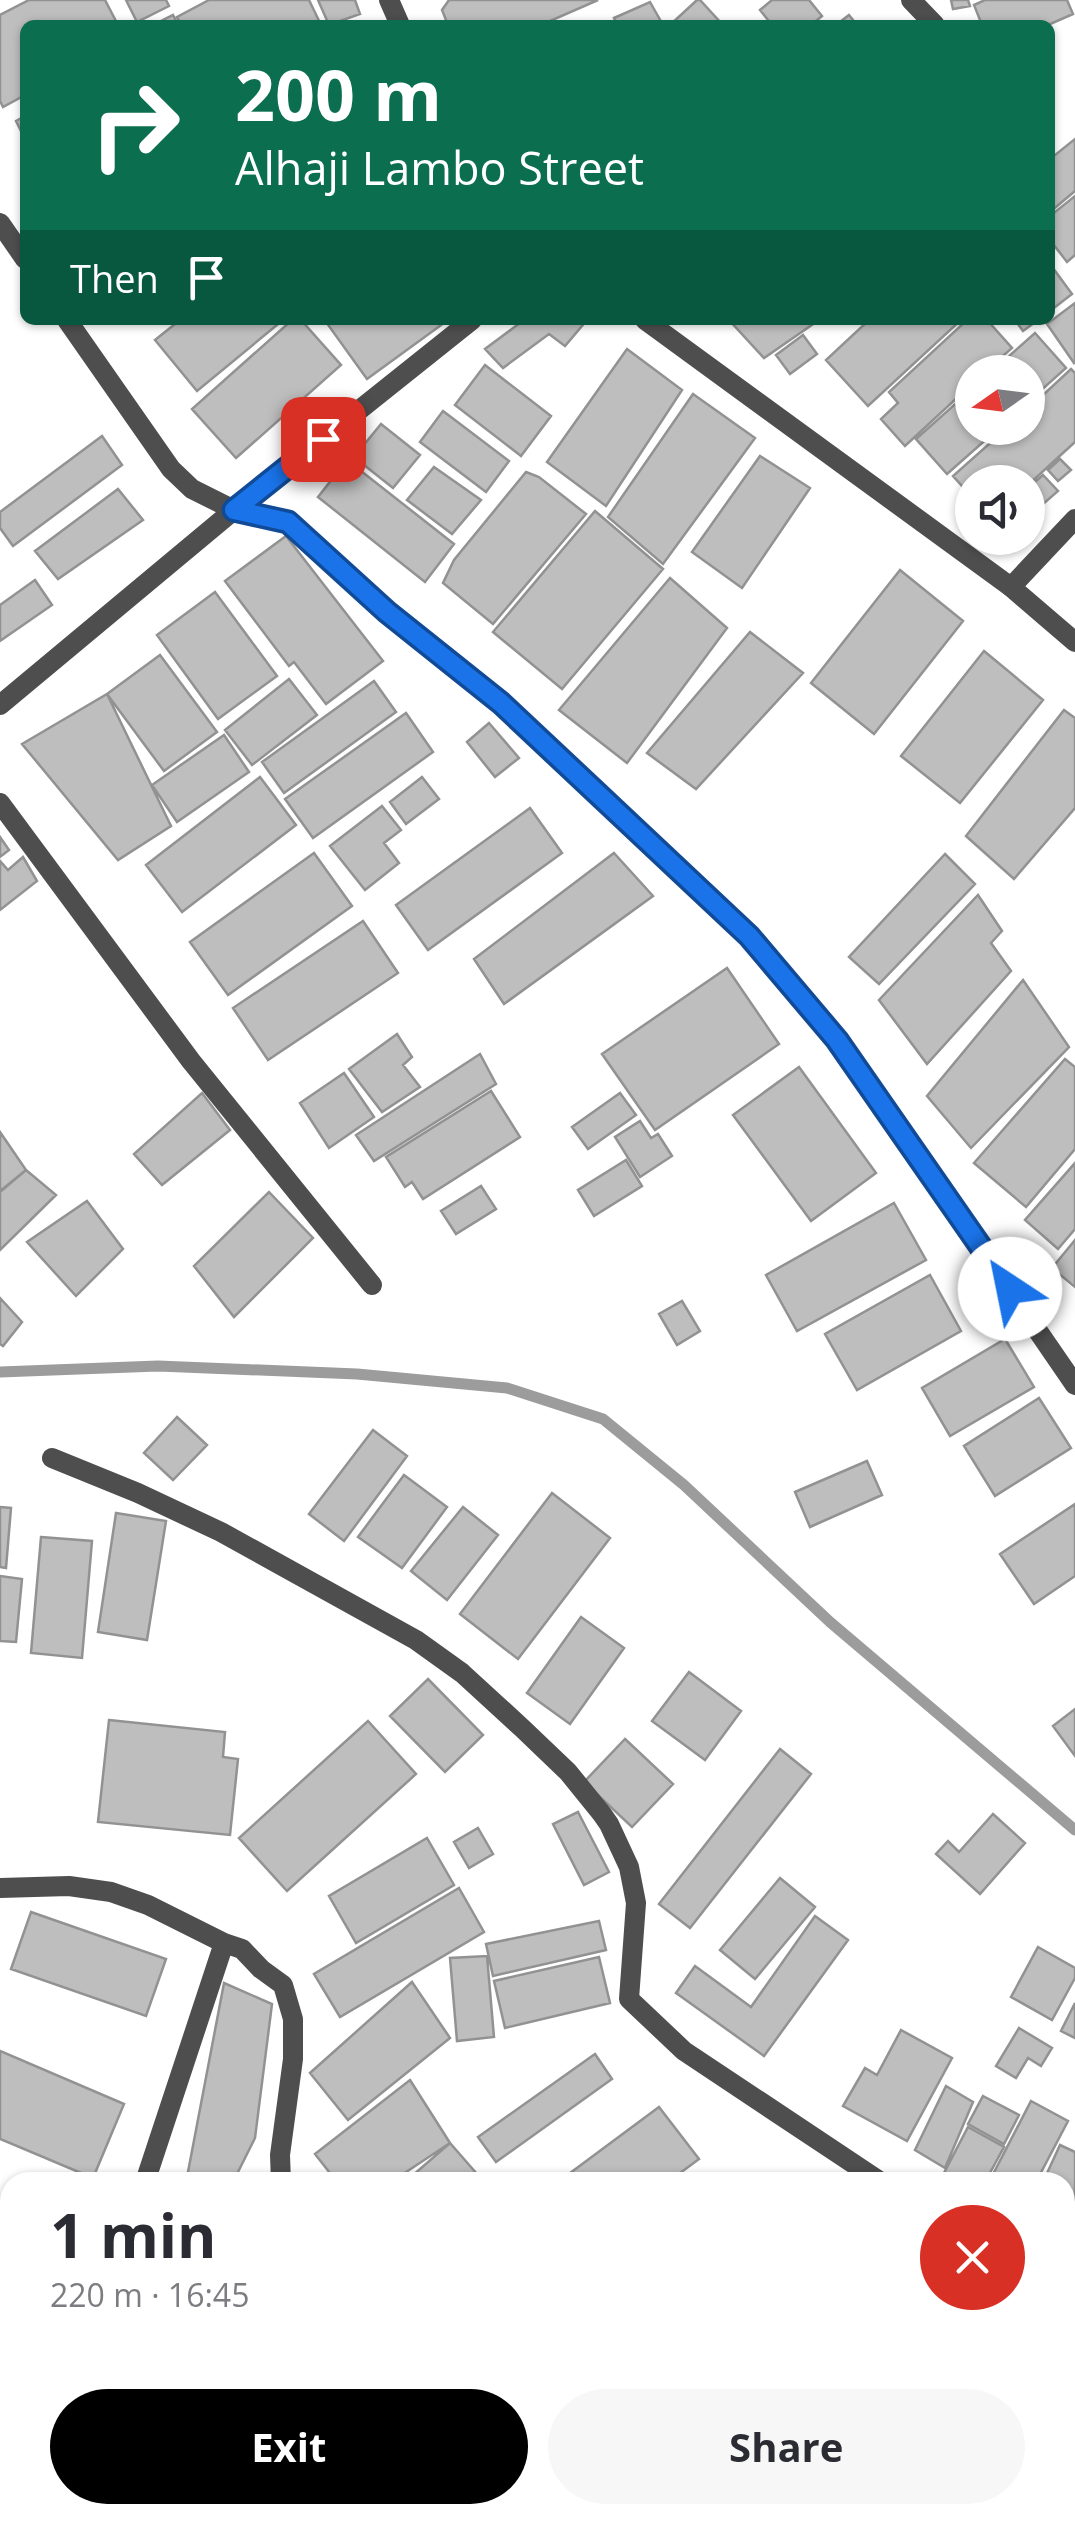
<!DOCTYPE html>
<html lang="en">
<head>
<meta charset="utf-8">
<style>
  :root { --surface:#fff; --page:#f7f7f7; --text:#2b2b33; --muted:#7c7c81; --accent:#000 }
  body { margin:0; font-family:"Open Sans",sans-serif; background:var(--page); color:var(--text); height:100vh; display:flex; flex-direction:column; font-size:38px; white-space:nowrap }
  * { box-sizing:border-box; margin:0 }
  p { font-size:32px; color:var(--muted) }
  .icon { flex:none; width:55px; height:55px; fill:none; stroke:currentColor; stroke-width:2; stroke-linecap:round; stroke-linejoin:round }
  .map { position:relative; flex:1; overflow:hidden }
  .sheet { position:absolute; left:0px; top:2172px; width:1075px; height:352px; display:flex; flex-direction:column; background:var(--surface); border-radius:30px 30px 0 0; box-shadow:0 2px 8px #0004 }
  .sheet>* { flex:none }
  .banner { position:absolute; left:20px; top:20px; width:1035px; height:305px; border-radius:15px; box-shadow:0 2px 8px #0004; background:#0b6e4f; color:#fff; overflow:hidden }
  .needle { width:65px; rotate:256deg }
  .fabs { position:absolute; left:955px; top:355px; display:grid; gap:20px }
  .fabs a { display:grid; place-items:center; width:90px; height:90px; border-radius:50%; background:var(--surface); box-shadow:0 2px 8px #0004; font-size:50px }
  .pin { position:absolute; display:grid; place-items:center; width:85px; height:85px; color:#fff; margin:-42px; border-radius:20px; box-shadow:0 5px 15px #0006 }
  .me { position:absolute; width:110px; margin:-55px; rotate:326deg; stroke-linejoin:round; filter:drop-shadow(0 0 8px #0008) }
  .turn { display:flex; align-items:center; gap:35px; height:210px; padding:0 50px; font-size:45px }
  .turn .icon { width:130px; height:130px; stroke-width:2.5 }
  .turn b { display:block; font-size:70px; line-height:85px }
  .then { display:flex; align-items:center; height:95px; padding:0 50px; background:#0003; gap:20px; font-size:38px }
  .round { display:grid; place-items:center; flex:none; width:105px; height:105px; border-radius:52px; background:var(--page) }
  .head { display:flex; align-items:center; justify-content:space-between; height:170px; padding:0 50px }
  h1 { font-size:60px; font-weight:700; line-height:75px }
  .action { display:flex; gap:20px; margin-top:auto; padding:20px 50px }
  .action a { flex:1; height:115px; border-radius:60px; background:var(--accent); color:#fff; font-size:40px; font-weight:700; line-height:115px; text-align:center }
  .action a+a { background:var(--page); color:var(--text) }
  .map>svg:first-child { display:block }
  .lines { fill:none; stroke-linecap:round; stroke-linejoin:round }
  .stream { stroke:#9c9c9c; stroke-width:11 }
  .building { fill:#bebebe; stroke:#929292; stroke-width:2.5 }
  .lane { stroke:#4e4e4e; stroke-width:20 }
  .street { stroke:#4e4e4e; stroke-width:20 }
  .route-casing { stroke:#114b97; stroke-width:25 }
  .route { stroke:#1a73e8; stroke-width:18 }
</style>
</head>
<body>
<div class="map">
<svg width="1075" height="2524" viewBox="0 0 1075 2524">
  <rect width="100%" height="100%" fill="#fff"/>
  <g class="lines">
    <!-- stream -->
    <path class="stream" d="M0,1372L158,1366L357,1374L507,1388L603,1419L684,1485L830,1622L1075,1830"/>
  </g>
  <!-- building -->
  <path class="building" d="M29,0H105L118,25H25V95L3,107L0,101V15Z
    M126,0H166L169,6L137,22Z
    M209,0H309L321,25H181L177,17Z
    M318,0H355L360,14L329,25Z
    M449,0H598L541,25H448L442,10Z
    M697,0H700L722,24L670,25Z
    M772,0H809L822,16L811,25H772L760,10Z
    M951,0H968L970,6L953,9Z
    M985,0H1067L1073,14L1048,25H982L974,5Z
    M650,2L663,25H617L614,18Z
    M173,15L178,25H153Z
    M849,15L857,25H836Z
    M25,116V139L16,121Z
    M1075,139V191L1050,212V159Z
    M1075,196V255L1067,262L1050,240V216Z
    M1050,264L1072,294L1050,311Z
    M1075,303V362L1074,363L1047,324Z
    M180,320H283L197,391L155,340Z
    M292,320H301L341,365L236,458L192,409Z
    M328,320H448L367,379L326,322Z
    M524,320H587L565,346L549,334L503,368L485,349Z
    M729,320H819L764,358Z
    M869,320H961L868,406L826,360Z
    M967,320H987L1012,348L985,372H972V384L905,446L881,419L898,403L889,392Z
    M1015,320H1038L1023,331Z
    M1035,333L1066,368L1028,402V372H991Z
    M803,335L817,354L790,374L776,355Z
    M627,349L682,390L606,506L547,462Z
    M485,365L551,416L521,456L455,405Z
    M1071,369L1075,373V442L1028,485V482H972V497L953,476L1007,428H1028V409Z
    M972,389V428H999L947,474L916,439Z
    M693,394L755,438L663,564L608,517Z
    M443,411L509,461L486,492L420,442Z
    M381,424L420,455L393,488L354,457Z
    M102,436L122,465L13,546L0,528V512Z
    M760,456L810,488L742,588L692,552Z
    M1060,459L1071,470L1058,481L1048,470Z
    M347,460L454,544L425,582L318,497Z
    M434,467L481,500L452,534L407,500Z
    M526,472L539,477L586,514L493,624L443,583L454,560Z
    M1043,475L1058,491L1042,505L1028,488Z
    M118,489L143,520L58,579L35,551Z
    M1028,498L1039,511L1028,521Z
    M595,511L663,569L562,689L493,632Z
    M286,536L383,661L326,704L294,662L289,666L225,581Z
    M900,570L963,621L874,734L811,683Z
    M670,578L727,628L627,763L559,710Z
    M35,580L52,605L0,641V605Z
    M215,592L277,676L218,719L157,635Z
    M750,632L803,673L696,789L647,753Z
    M984,651L1043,700L960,803L901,756Z
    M160,655L217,732L164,771L107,694Z
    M289,679L317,715L252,765L225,730Z
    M374,681L396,712L284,793L262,762Z
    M107,694L171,826L118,860L22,744Z
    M1064,710L1075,718V808L1014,879L966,836Z
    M406,713L433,752L313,838L285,799Z
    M489,723L519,758L495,777L467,742Z
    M224,735L249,772L177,822L152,785Z
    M260,777L296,825L182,912L146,865Z
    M422,777L439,799L406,824L390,802Z
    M382,806L401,830L384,843L399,863L365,890L330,846Z
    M530,808L562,853L428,950L396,905Z
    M0,837L9,850L0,857Z
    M314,853L352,906L228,995L190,942Z
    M614,853L653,896L504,1004L474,959Z
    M945,854L975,884L879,984L849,957Z
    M23,857L37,881L0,910V861L8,870Z
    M978,895L1002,931L991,943L1011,971L927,1064L879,1000Z
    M363,921L398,973L268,1060L233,1008Z
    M727,968L779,1044L655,1130L602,1054Z
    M1023,980L1069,1047L971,1148L927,1096Z
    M397,1034L412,1057L403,1065L420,1087L382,1112L349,1069Z
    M480,1054L496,1084L374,1161L356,1135Z
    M1065,1059L1075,1067V1149L1026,1207L974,1163Z
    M799,1067L876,1173L811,1221L733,1115Z
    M344,1073L374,1117L329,1148L300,1103Z
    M491,1091L520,1137L423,1199L412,1182L405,1187L386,1157Z
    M202,1093L230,1130L162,1185L134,1154Z
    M620,1093L636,1115L588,1149L572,1127Z
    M640,1121L651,1138L658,1134L672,1156L640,1177L615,1137Z
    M0,1132L26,1170L0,1191Z
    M626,1160L642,1186L594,1216L578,1190Z
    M1075,1163V1229L1058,1249L1025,1220Z
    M26,1170L56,1195L0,1250V1192Z
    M481,1186L496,1209L456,1234L441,1211Z
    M269,1192L313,1238L234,1317L194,1266Z
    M87,1201L123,1249L76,1296L27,1242Z
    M894,1203L926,1260L797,1331L766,1275Z
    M1075,1240V1287L1052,1268Z
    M930,1275L961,1331L857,1390L825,1334Z
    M998,1289L1015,1317L987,1332L981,1321L986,1316L976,1302Z
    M0,1298L22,1322L3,1346L0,1344Z
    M682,1301L700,1331L677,1345L659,1314Z
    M1005,1339L1034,1387L950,1436L922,1388Z
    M1039,1398L1071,1448L995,1496L964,1446Z
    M177,1417L207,1445L173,1480L144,1453Z
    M373,1430L407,1456L344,1541L309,1514Z
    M867,1461L882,1495L810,1527L795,1492Z
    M404,1475L447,1507L402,1568L358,1537Z
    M552,1493L610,1538L518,1659L460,1614Z
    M1075,1504V1576L1034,1604L1000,1554Z
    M0,1507L11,1508L6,1568L0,1567Z
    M463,1507L498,1535L447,1600L411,1571Z
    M116,1513L166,1521L147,1640L98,1632Z
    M41,1537L92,1541L82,1658L31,1653Z
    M0,1576L22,1579L16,1642L0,1641Z
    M581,1617L624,1648L570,1724L527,1693Z
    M689,1672L741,1711L705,1760L652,1721Z
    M428,1679L483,1735L445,1772L390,1716Z
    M1075,1709V1756L1053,1726Z
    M109,1720L225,1732L223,1757L238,1759L230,1835L98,1822Z
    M368,1721L416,1774L287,1891L239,1838Z
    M625,1739L673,1784L632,1827L584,1782Z
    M780,1749L811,1774L690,1928L659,1904Z
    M578,1812L609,1872L584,1885L553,1824Z
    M993,1814L1025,1843L980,1894L936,1854L948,1841L959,1852Z
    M478,1828L493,1854L469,1868L454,1842Z
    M427,1838L454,1885L356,1943L329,1896Z
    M780,1878L815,1907L755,1979L720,1950Z
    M459,1888L484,1932L340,2017L314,1974Z
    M31,1912L166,1959L146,2016L11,1969Z
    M815,1916L848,1940L764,2056L676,1993L695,1966L751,2007Z
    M599,1921L606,1950L493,1976L486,1944Z
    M1038,1947L1075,1968V1978L1052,2020L1011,1997Z
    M487,1956L494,2037L457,2041L450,1958Z
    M599,1957L610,2003L505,2028L494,1981Z
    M412,1982L450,2038L348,2120L310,2073Z
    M224,1983L272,2004L255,2138L233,2182H217L188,2172Z
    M1075,2003V2038L1061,2031Z
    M1019,2028L1052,2048L1041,2066L1028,2058L1016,2078L996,2066Z
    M901,2030L952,2058L907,2141L843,2106L865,2068L877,2075Z
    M0,2051L124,2104L93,2178L0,2139Z
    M595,2054L612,2079L496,2162L478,2137Z
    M410,2080L450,2143L391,2182H337L315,2154Z
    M946,2086L973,2102L945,2168L915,2150Z
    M983,2096L1019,2115L1004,2144L968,2124Z
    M1031,2101L1068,2121L1036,2182H989Z
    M659,2107L699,2159L668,2182H558Z
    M968,2127L1004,2147L985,2182H977L965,2176L961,2182L944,2173Z
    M450,2143L484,2182H405Z
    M1060,2145L1075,2152V2207L1065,2229V2182H1043Z
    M30,2174L52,2182H26Z
    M10,2222V2254L0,2250Z
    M1065,2319L1075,2331V2365L1065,2374Z
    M0,2325L10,2329V2362L0,2387Z
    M1075,2375V2437L1065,2456V2383Z
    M1065,2490L1075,2498V2524H1011L1018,2515H1065Z
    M56,2515H156L153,2524H64L54,2520Z
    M393,2515H434L429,2524H408Z
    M451,2515H515L509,2524H445Z
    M543,2515H611L605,2524H537Z
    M616,2515H634L644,2523L610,2524Z
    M818,2515H877L866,2524H826Z
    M906,2515L924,2516L1003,2515L996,2524H899Z"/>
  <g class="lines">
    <!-- lane -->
    <path class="lane" d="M1011,587L1075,519"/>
    <!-- street -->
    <path class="street" d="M389,0L400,25
      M911,0L935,25
      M0,223L25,259
      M67,320L171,469L192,489L234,510L287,522L387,612L501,703L749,936L837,1039L1075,1385
      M645,320L1011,587L1075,642
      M0,705L234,510L472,320
      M0,803L191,1061L372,1285
      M52,1458L138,1493L221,1532L416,1640L462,1673L522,1728L568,1772L602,1814L609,1824L629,1867L636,1903L629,1999L684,2051L881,2182
      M0,1888L69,1886L111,1892L148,1905L224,1943L242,1949L261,1969L283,1985L293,2019V2059L280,2155L281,2182
      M145,2182L224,1943
      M1065,2280L1075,2284
      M0,2296L10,2300
      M0,2512L10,2485
      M665,2515L680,2524"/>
  </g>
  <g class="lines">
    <defs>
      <path id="route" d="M323,439L234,510L288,522L387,612L501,703L749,936L837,1040L1010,1289"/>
    </defs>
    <!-- route casing -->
    <use href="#route" class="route-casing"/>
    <!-- route -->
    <use href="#route" class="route"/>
  </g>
</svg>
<div class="fabs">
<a><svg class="needle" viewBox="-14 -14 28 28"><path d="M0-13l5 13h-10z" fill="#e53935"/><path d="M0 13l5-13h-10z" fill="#7c7c81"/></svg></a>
<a><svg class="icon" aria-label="sound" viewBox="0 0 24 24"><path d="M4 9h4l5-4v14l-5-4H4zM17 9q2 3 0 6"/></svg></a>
</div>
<div class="pin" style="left:323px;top:439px;background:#d93025"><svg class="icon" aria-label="arrive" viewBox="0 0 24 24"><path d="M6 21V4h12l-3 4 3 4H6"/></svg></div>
<svg class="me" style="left:1010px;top:1289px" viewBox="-20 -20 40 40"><circle r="19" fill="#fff"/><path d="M0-13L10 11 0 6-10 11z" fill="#1a73e8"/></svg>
<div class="banner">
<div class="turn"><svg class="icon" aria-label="right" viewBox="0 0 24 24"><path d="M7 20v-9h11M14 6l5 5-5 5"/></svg><div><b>200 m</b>Alhaji Lambo Street</div></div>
<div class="then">Then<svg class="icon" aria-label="arrive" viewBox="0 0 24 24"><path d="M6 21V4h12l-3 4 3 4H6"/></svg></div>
</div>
<section class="sheet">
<div class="head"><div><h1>1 min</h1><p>220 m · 16:45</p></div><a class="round" style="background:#d93025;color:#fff"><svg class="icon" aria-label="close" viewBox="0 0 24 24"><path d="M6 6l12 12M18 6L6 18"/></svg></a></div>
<div class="action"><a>Exit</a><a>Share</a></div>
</section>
</div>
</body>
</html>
